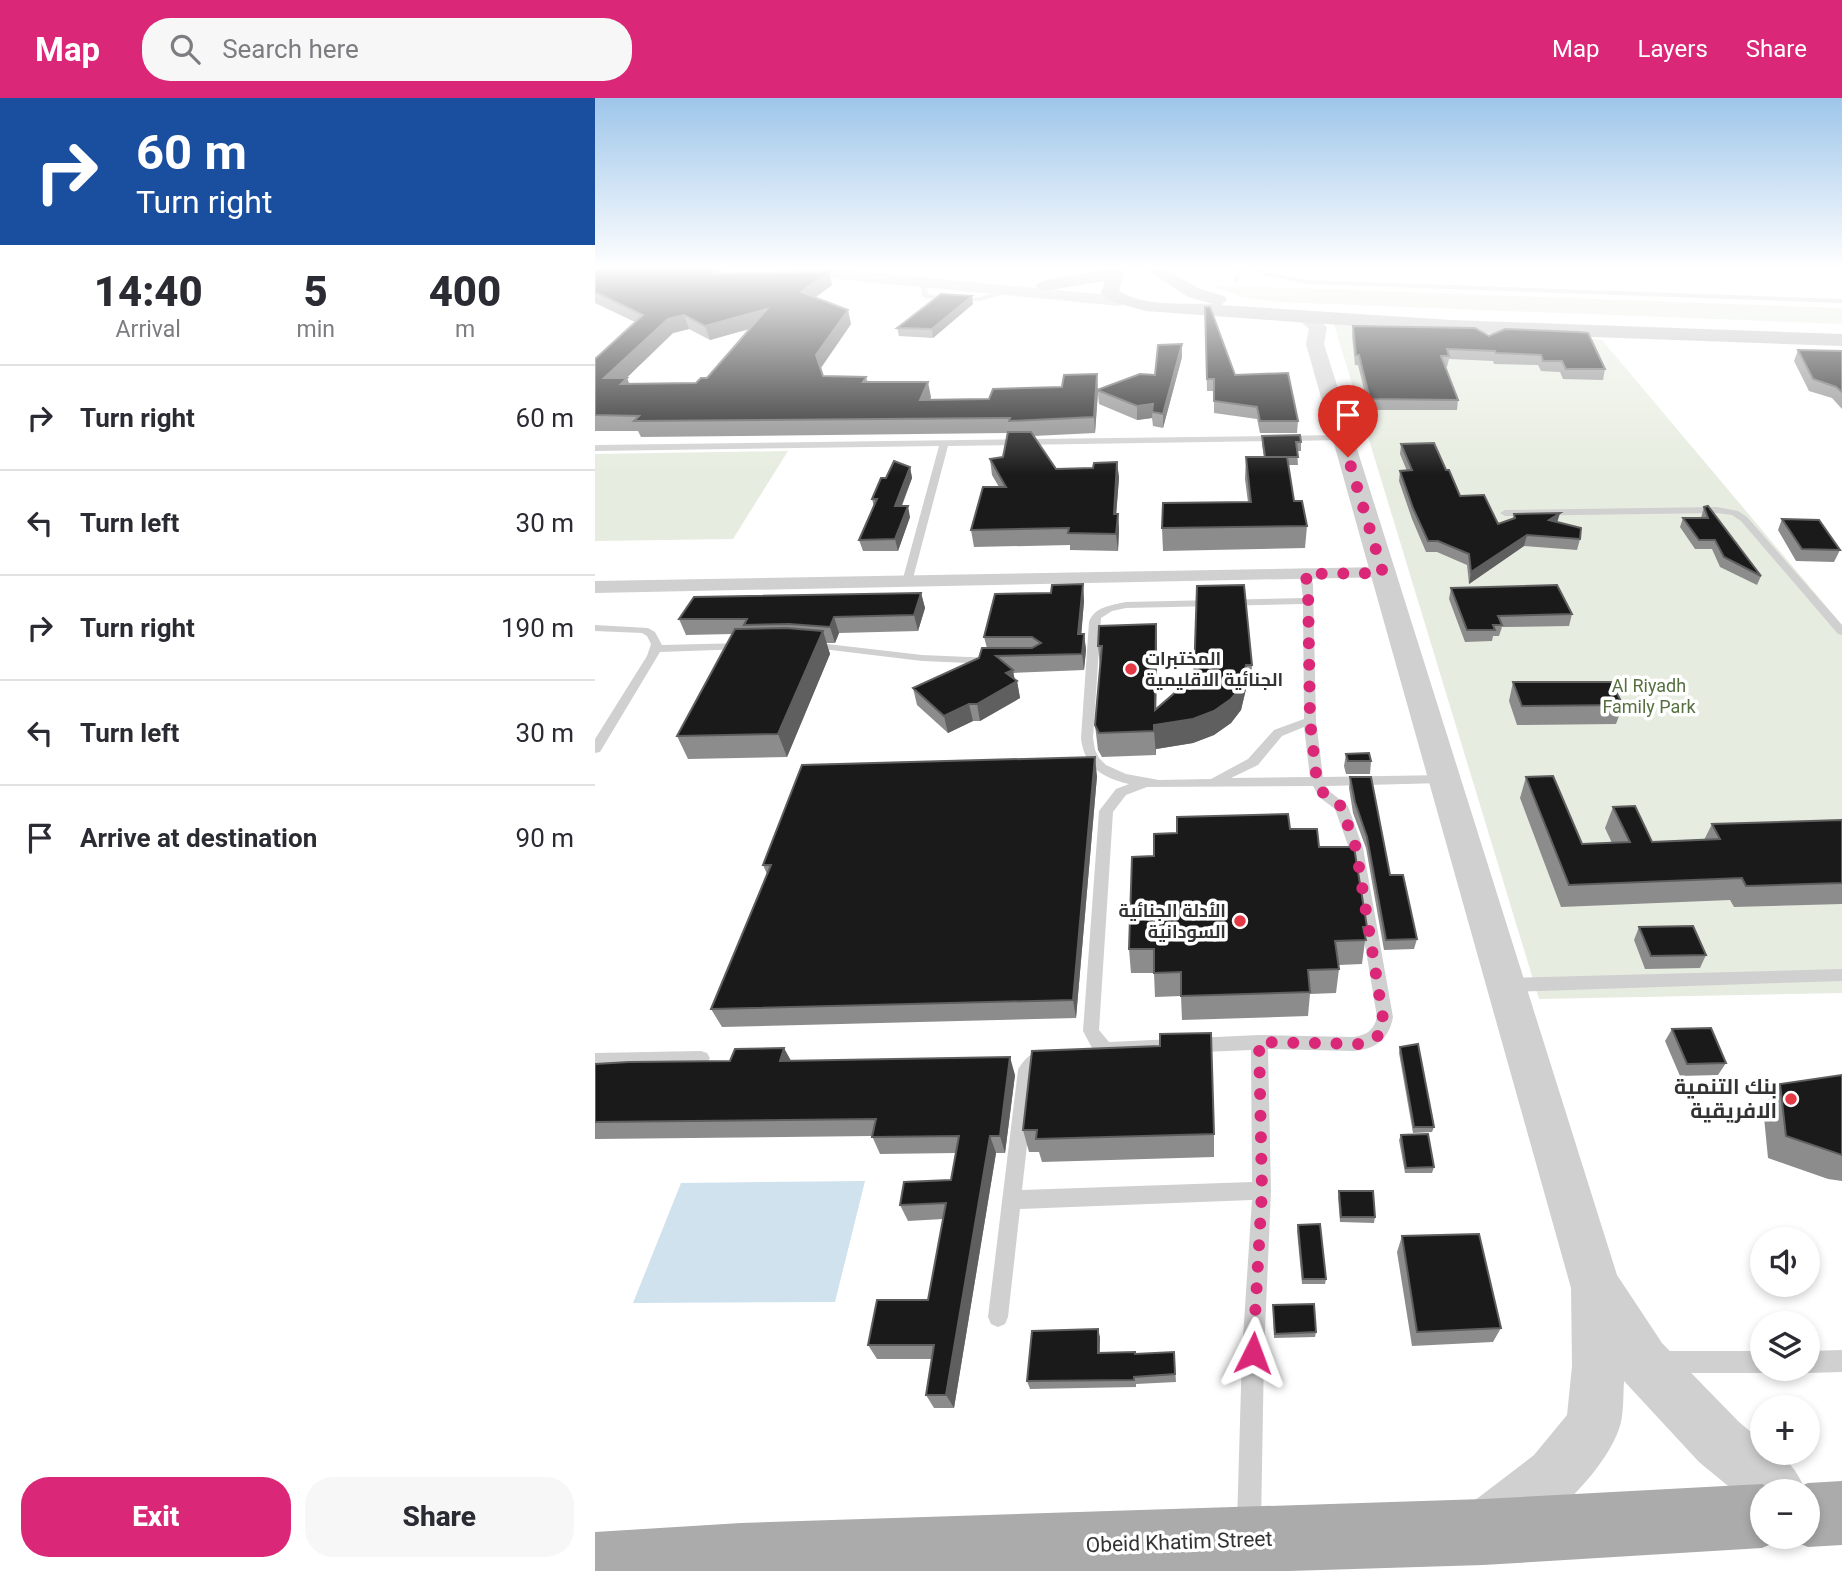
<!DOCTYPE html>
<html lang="en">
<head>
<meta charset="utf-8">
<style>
  :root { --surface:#fff; --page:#f7f7f7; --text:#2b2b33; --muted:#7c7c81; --line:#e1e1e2; --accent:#db2777 }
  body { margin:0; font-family:Roboto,Cairo,sans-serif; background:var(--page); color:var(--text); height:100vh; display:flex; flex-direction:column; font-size:26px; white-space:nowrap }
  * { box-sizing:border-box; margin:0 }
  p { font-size:23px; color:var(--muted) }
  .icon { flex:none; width:38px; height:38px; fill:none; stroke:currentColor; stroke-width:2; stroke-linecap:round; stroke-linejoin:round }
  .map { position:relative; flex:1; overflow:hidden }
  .panel { display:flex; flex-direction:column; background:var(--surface); width:595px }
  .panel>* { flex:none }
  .top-card { background:#1a4fa0; color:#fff; overflow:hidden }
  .fabs { position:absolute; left:1155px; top:1129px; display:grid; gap:14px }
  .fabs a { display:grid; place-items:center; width:70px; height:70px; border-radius:50%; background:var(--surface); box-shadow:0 4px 10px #0003; font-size:35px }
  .pin { position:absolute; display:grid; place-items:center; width:60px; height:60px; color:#fff; margin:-72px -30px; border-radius:50% 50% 50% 0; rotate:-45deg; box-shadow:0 0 7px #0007 }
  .pin .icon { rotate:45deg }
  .me { position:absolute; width:77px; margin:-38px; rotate:3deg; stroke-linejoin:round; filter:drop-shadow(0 0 5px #0008) }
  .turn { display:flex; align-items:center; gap:24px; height:147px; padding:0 21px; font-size:32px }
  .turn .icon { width:91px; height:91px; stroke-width:2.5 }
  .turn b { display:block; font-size:49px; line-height:60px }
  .eta { display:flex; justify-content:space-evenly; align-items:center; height:119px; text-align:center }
  .eta b { font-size:42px; font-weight:800; line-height:49px }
  .cta { display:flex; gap:14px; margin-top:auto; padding:14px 21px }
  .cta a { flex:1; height:80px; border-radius:28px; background:var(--accent); color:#fff; font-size:28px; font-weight:800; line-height:80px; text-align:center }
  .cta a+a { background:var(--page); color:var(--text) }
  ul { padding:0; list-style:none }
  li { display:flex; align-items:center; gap:21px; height:105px; padding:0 21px; border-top:2px solid var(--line) }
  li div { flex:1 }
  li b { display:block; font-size:26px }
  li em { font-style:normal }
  header { display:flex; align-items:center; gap:42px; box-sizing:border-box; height:98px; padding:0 35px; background:var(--accent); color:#fff }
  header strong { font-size:33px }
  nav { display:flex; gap:38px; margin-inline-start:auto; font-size:24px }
  .search { width:490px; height:63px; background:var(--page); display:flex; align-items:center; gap:18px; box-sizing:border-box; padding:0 24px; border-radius:28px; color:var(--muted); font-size:26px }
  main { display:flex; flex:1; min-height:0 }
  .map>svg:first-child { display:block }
  .green { fill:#e6ecdf }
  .water { fill:#cfe2ee }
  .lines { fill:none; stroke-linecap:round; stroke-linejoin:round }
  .service { fill:#d0d0d0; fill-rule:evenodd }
  .minor { fill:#d0d0d0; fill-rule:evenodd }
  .tertiary { fill:#d0d0d0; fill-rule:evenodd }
  .secondary { fill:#bdbdbd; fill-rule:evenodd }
  .primary { fill:#ababab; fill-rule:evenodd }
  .wall { fill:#8c8c8c; fill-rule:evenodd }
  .shaded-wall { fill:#5f5f5f }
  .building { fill:#1a1a1a; stroke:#5f5f5f; stroke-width:2; fill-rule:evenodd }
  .route { stroke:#db2777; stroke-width:12; stroke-dasharray:0 21.6 }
  .poi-dot { fill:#e63946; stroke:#fff; stroke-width:2.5 }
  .labels { text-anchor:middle; stroke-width:7; stroke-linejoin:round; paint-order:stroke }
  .poi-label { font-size:18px; font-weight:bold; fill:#333; stroke:#fff; text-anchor:start }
  .park-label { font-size:18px; fill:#56703f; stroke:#fff }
  .near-poi-label { font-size:21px; font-weight:bold; fill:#333; stroke:#fff; text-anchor:end }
  .near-street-label { font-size:21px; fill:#333; stroke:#fff }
</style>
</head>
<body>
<header>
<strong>Map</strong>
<div class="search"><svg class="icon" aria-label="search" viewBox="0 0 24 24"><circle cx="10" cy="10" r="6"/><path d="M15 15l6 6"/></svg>Search here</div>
<nav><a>Map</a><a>Layers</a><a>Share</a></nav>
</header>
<main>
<section class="panel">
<div class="top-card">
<div class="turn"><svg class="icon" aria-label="right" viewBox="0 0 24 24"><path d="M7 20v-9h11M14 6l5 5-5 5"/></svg><div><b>60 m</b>Turn right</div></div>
</div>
<div class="eta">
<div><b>14:40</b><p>Arrival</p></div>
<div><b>5</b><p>min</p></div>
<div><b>400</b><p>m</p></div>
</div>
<ul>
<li><svg class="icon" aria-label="right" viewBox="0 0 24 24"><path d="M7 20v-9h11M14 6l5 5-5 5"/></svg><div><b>Turn right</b></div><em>60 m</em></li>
<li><svg class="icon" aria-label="left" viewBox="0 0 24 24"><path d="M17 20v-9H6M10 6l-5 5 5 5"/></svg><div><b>Turn left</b></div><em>30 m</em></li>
<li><svg class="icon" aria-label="right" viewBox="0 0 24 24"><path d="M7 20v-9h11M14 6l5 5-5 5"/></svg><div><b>Turn right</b></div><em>190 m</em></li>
<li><svg class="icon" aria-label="left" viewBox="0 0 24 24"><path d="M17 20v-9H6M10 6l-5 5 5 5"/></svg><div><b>Turn left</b></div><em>30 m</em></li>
<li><svg class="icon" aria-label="arrive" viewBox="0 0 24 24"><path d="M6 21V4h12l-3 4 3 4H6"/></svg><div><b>Arrive at destination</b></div><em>90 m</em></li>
</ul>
<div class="cta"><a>Exit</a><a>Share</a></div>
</section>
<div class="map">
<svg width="1247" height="1473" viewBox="0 0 1247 1473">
  <rect width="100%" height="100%" fill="#fff"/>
  <!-- green -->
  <path class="green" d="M621,187L1247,210V226L684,204L649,199L617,189Z
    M737,220L1007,242L1247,527V895L944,901Z
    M193,353L138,441L0,443V356Z"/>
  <!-- water -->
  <path class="water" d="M270,1083L240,1204L38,1205L86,1085Z"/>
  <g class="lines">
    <!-- service -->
    <path class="service" d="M644,171H650L642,184H638Z
      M655,171L713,182L1247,201V205L713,186L671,178Z
      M322,182L331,185L333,196C349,197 370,202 385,199C397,196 407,189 418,193L385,203L330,200L327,198L326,187Z
      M748,337L752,340L751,342L353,348L317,484L312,487L307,484L344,348L0,353V347Z
      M1122,409L1143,413L1152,419L1247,527V537L1243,536L1146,423L1137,417L1122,415L910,418L905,415L910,412Z
      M710,473L715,476L718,486L721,623L728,679L849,677L856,681L849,685L731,688L734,693L753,708L768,750L798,919C794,941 781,951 759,953L673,951L676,1093L669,1255L666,1425L662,1433L654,1437L646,1433L642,1425L647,1255L657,1102L425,1111L413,1219L410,1226L403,1229L396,1226L393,1219L423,972C428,961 442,949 454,953L457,958L440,975L427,1092L657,1084L656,952L511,958L497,950L488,933L504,713L521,691L534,686C508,680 489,669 486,640L494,524C499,509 517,507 531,504L708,500L705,476ZM708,506L709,621L679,632L653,661L616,681L564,682L531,676L511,667L504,660L500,652L498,640L506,520L517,513L531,510ZM709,629L715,679L636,680L663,667L687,638ZM718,688L724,699L740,711L754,750L782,919C779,932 772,937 759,939L664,937L514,944L504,932L518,714L531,697L552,689Z
      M0,527L53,530L60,534L67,547L149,545L155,548L149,551L65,554L5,654L0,655V641L52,558L56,546L52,538L47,535L0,533Z
      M215,544L327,557L397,560L403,563L397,566L327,563L211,549L209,547Z
      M1247,871V883L913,894L907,892L905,887L907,882L913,880Z
      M106,953L112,955L115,960L112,965L106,967L0,969V955Z
      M1247,1252V1274L1213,1275L1205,1272L1213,1270V1253Z
      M1067,1253H1167V1270H1175L1167,1275H1067L1059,1272L1056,1264L1059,1256Z"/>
    <!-- minor -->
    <path class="minor" d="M788,469L795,471L798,475L795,479L0,495V483Z"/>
    <!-- tertiary -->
    <path class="tertiary" d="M180,171H236L525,198L533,203L525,208L188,176Z
      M711,215L717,216L732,229L729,246L1022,1177L1067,1245L1144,1324L1167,1343V1354C1191,1354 1202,1373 1211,1393H1167V1416L1104,1364L1029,1283C1028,1298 1029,1317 1024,1331C1007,1379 942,1437 896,1457L875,1448L866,1427L875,1406L939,1357L972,1317L977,1268L976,1190L711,246L714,231L702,220Z"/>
    <!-- secondary -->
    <path class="secondary" d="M509,171H530L524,193C551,209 588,205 618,206L593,199L551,171H571L605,191L629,198L632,202L626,207L857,222L1247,236V248L857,234L701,224L551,213L518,204L506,195L510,183L449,193L440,188C451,177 492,178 509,171Z"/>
    <!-- primary -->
    <path class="primary" d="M1247,1383V1447L1213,1449L1190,1440L1167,1450L888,1467L694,1473H0V1434L146,1425L888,1401L1167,1386L1185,1393H1167V1438H1213V1393H1193L1213,1385Z"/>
  </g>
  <!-- wall -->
  <path class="wall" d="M0,171H125L126,176L234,174L237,187L220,200L256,226L226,270L228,278L271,279L273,284L336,299L335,302L394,301L503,292L560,277L587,259L568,330L558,328L557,320L542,322L504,306L503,296L500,335L438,338L461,371L498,370L522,364L524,380L521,416H523L524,432L523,453L475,452V447L379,449L376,432L404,389L397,377L395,361L408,359L412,335L46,339L43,333H0V261L40,224L0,205ZM155,230L112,280L101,285L34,286L31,280L78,235L94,231L115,242Z
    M378,206L338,240L304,238L302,230Z
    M610,209L640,277L703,323L702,335H665L662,321L619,315V293H612Z
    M758,228L894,238L1010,271L1008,282L968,281L965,274L946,273L943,267L899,266L898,263L854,261L852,269H850L863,302L862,312H774L763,267H760L757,238Z
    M1203,252L1247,253V311L1237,300L1214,293L1199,263Z
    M667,338L706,344V353H702L703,367H693L699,403L712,428L710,450L568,453L567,430L653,404L650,381L651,359H669L667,346Z
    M806,346L851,372L865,398L903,426L918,421L919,416L962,424L985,441L982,452L929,448L874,486L872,467L842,454H831L817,421L804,383L805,373H812L805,356Z
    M315,369L317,380L307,408L315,419L303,453H268L264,442L279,409L277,401L291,380Z
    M1109,409L1166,478L1162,487L1125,469L1117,451H1100L1085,429L1088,420H1106Z
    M1187,421L1245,452L1239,464L1201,463L1183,432Z
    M488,486L489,503L486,536H489L491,552L489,572L418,575L420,582L422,583L425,600L385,623H378L353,635L322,607L318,590L384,560L392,550L389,539L456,495Z
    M602,488L657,567L656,591H651L646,612L636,625L619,637L598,645L561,651V657L507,659L503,652L500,627L505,570L503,548L561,526L562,550L561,610L599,578Z
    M856,490L977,516L974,528L907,529L904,538H898L897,543L870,544L854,501Z
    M326,495L330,510L323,533L244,535L240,545H231L235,556L192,659L93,661L82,638L137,536L91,537L84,521Z
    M918,584L1028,607L1021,626L922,627L914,603Z
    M751,656L776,663L775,676H751L749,668Z
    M502,678L481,920L127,929L116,911L172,776L168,767Z
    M755,679L795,777L822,841L819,851L789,852L771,750L758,715L754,690Z
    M931,679L987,746L1017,745L1010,730L1018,709L1057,744L1109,742L1117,726L1247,722V806L1139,809L1135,802L966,809L925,700Z
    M695,731L724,749L772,829L767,866L744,867V871L741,895L715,896L713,918L587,922L586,898L560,899L559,875H536L534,851L559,758Z
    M1044,829L1111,857L1105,870L1050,871L1039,842Z
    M1077,931L1131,965L1123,977L1085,978L1070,943Z
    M805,949L839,1029L837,1034L818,1035L804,955Z
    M196,962L420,977L410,1055H401L359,1310H339L331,1297L337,1261H282L273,1247L333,1202L348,1121L313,1123L305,1107L356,1082L361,1055L285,1056L277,1038L0,1041V966Z
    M1247,977V1083L1233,1081L1173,1060L1168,1009L1185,986Z
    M428,1032L619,1036V1059L447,1064L444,1054H434Z
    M806,1037L839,1069L837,1075H810L804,1042Z
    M744,1093L780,1119L779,1125L745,1124L743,1099Z
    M703,1127L731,1181L730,1186H707L702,1133Z
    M807,1138L906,1230L898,1244L817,1248L802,1154Z
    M678,1207L721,1234L720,1239L679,1240Z
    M505,1239V1255L540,1256L579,1254L581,1284L541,1286V1289L435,1291L432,1283Z"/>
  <!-- shaded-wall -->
  <path class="shaded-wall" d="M234,174L237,187L209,207L206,194Z
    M377,198L378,206L338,240L337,231Z
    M172,211L176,225L115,242L110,228Z
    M253,212L256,226L225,271L221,257Z
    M89,217L94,231L78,235L16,295L9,280L73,221Z
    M587,246V259L568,330V316Z
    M502,276L503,292L500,335L499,319Z
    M32,280L38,295L26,286Z
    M333,284L336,299L329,318L325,302Z
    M558,306L557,320L542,322V308Z
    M522,364L524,380L520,432L519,416Z
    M315,369L317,380L302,419L300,408Z
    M313,408L315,419L303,453L300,441Z
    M965,415L962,425L954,422Z
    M523,416L524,432L523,453L521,436Z
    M932,437L929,448L874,486L876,474Z
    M488,486L489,503L485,553L483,536Z
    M326,495L330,510L323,533L319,517Z
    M239,519L244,535L240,545L235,529Z
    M561,526L562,550L561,627L651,567V591L646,612L636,625L619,637L598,645L561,651V657L559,633Z
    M228,533L235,556L192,659L183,636Z
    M489,536L491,552L489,572L487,556Z
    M418,572L420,584L422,583L425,600L385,623L382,606L411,575Z
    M374,606L378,623L353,635L349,618Z
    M500,659L502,678L481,920L478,902Z
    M189,950L199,968L185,963Z
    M415,959L420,977L410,1055L405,1038Z
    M395,1038L401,1055L359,1310L351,1297Z
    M503,1231L505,1239L504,1262L503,1255Z"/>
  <!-- building -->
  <path class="building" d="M0,171H125L118,176L234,174L206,194L253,212L221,257L228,278L271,279L268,284H333L325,302L394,301L398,291L467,289L469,277L502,276L499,319L414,323L415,320H409L39,323L44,318L0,317V261L48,217L0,194ZM172,211L112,280H106L101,285L26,286L32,280H9L73,221L89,217L110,228Z
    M346,196L377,198L337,231L302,230Z
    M610,209H615L640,277L693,275L703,323H665L662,309L619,303V281H612Z
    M758,228L880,230L894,238L910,231L983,234L993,235L1010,271H971L967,263H948L946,257L901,255L900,253L852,251L854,258H846L863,302L775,301L764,257H761Z
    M587,246L568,316L557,314L558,306L542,308L502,292L545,276L560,277L563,247Z
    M1203,252L1247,253V294L1241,289L1218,281Z
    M413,334H436L461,371L498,370L499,365L522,364L519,416H523L521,436L473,435L474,430L376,432L388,389H411L395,361L408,359Z
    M705,337L706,344H701L703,359H670L667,338Z
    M839,345L851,372H854L865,398L889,397L903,426L920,420L919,416L965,415L954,422L986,430L985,441L932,437L876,474L874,456L843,443H833L818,410L805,373L817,372L806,346Z
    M651,359H692L699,403H707L712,428L567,430L568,405L656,404Z
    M299,363L315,369L300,408H313L300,441L264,442L282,401H277L286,380H291Z
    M1113,408L1166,478L1129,459L1120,442H1104L1088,420H1113L1109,409Z
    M1187,421L1224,422L1245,452L1207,451Z
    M488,486L483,536H489L487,556L401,558L418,572L411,575L422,583L382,606H374L349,618L318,590L384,560L387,550H437L446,545L437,539H389L400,496L456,495L457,487Z
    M649,487L657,567H651L647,588L636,601L619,613L598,621L559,627V633L504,635L500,627L507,548H503L504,528L561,526L560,612L599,578L602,488Z
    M962,487L977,516L903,518L907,527H898L900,532H872L856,490Z
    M326,495L319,517L239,519L235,529L194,526L149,527L152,521H84L99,499Z
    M191,530L228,533L183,636L82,638L140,531Z
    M918,584H1016L1028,607L927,608Z
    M774,655L776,663H753L751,656Z
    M500,659L478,902L116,911L176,767H168L207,667Z
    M958,678L987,746L1035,744L1018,709L1040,708L1057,744L1125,741L1117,726L1247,722V785L1151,788L1147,780L974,787L931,679Z
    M755,679H776L795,777H808L822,841L791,842L772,739L760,704Z
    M693,716L695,731H722L724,749H759L772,829H768L771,842L740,843L744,871L713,872L715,894L586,898V874L559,875V851H534L537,759L559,758V736L582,735V719Z
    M1098,828L1111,857L1056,858L1044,829Z
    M1116,930L1131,965L1092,966L1077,931Z
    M616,935L619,1036L441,1041L442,1032H428L437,953L565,948V936Z
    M823,946L839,1029H819L805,949Z
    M189,950L185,963L415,959L405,1038H395L351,1297H331L339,1247H273L282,1202H333L351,1105L305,1107L309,1084L356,1082L364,1038L277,1039L281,1021L0,1024V966L34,964L135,963L140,951Z
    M1247,977V1057L1191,1038L1185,986Z
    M833,1036L839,1069L811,1070L806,1037Z
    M744,1093H778L780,1119H746Z
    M725,1126L731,1181H708L703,1127Z
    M884,1136L906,1230L822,1234L807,1138Z
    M719,1206L721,1234L680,1236L678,1207Z
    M503,1231V1255L540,1254V1256L579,1254L580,1276L539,1279V1282L432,1283L437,1233Z"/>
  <!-- sky -->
  <linearGradient id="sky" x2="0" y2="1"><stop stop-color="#9ec6ea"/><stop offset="0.45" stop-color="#fff"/><stop offset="1" stop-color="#fff" stop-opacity="0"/></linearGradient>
  <rect width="1247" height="377" fill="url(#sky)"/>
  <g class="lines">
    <!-- route -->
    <path class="route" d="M658,1255L667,1093L664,944L767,946L782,939L789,927L761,750L746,708L729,696L722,684L715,623L713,486L710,476L788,475L753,359"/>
  </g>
  <!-- markers -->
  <g class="poi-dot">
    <circle cx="536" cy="571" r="7"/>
    <circle cx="645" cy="823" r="7"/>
    <circle cx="1196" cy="1001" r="7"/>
  </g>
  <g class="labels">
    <!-- poi labels -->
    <g class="poi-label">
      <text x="550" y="567">المختبرات<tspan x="550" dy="21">الجنائية الاقليمية</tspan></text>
      <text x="631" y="819" text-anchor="end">الأدلة الجنائية<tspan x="631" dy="21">السودانية</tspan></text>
    </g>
    <!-- park labels -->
    <g class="park-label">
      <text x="1054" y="594">Al Riyadh<tspan x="1054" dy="21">Family Park</tspan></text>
    </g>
    <!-- near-poi labels -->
    <g class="near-poi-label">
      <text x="1182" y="996">بنك التنمية<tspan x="1182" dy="24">الافريقية</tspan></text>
    </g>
    <!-- near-street labels -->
    <g class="near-street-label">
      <text transform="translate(584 1444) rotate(-2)" y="7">Obeid Khatim Street</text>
    </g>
  </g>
</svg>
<div class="fabs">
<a><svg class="icon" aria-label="sound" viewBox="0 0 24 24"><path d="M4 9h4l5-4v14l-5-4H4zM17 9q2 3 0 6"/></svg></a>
<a><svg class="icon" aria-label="layers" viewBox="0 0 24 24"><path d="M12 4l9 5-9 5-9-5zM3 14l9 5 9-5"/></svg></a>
<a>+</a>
<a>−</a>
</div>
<div class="pin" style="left:753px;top:359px;background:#d93025"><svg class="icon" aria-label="arrive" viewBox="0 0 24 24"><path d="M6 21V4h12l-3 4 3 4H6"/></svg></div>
<svg class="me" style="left:658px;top:1255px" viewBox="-20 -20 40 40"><path d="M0-17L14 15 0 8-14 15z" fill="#db2777" stroke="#fff" stroke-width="4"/></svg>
</div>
</main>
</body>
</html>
